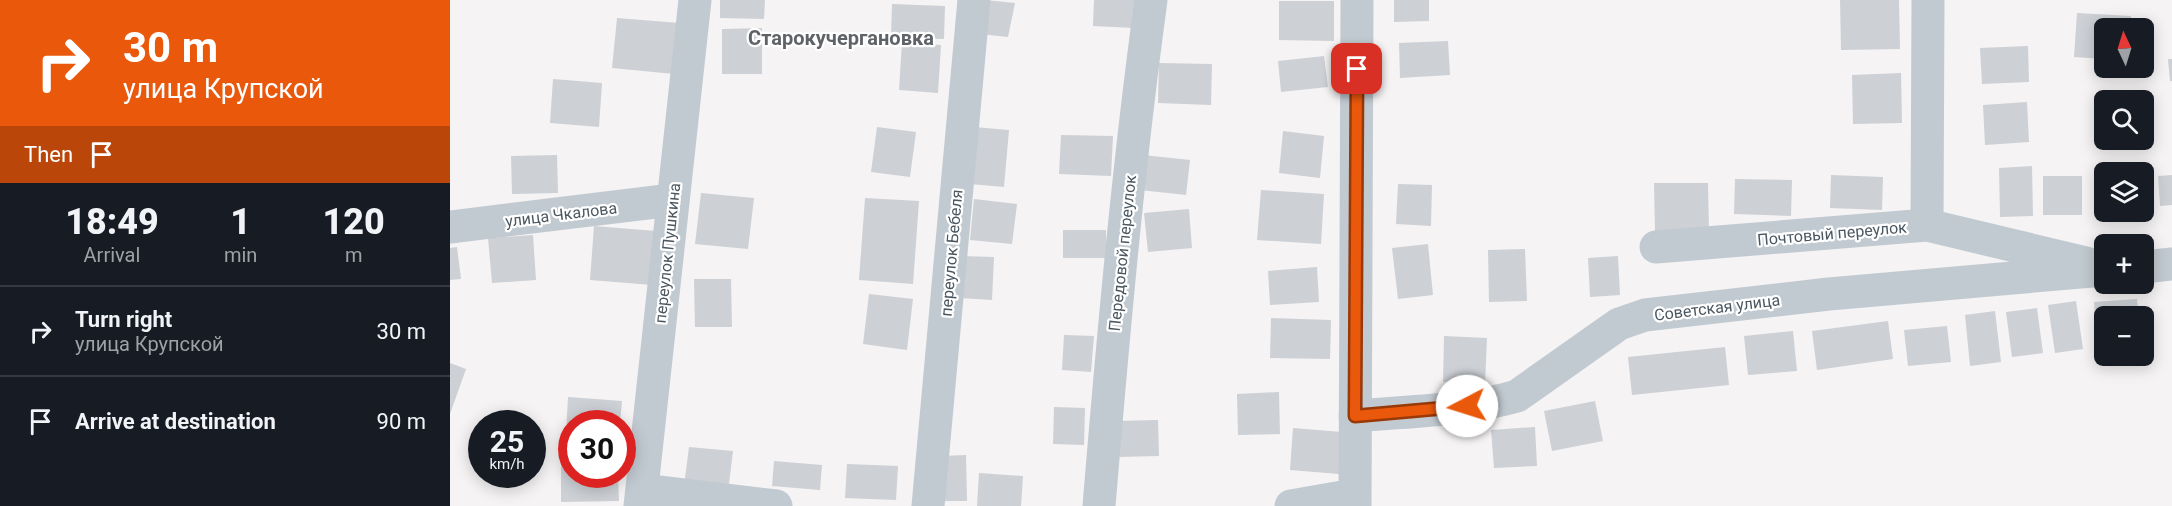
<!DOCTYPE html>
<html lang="en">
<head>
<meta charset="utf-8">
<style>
  :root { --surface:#171b24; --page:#20242c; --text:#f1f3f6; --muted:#9ea1a6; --line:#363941 }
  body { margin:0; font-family:Roboto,sans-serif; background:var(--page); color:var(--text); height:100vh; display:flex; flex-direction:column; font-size:22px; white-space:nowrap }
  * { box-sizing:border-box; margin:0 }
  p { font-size:20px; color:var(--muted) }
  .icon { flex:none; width:33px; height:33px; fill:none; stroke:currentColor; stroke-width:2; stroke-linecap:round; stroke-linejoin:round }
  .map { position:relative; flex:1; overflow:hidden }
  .details { display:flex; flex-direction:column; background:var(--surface); width:450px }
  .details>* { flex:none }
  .top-card { background:#ea580c; color:#fff; overflow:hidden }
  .needle { width:39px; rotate:356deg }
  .tools { position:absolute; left:1644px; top:18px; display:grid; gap:12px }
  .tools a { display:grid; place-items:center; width:60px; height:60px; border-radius:9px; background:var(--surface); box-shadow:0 3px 15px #0003; font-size:30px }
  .speed { position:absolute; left:18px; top:410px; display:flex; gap:12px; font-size:30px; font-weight:700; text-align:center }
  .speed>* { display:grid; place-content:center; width:78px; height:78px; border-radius:50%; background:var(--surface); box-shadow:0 3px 15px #0003; line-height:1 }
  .speed small { font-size:15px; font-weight:400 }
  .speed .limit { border:9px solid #d22; background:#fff; color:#111 }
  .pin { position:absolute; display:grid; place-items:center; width:51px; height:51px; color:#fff; margin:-26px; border-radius:12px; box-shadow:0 3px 9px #0006 }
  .me { position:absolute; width:66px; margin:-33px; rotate:265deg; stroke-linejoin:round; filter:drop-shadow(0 0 4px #0008) }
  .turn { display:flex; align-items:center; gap:21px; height:126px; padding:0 24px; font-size:27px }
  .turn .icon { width:78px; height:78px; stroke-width:2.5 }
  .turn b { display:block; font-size:42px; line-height:51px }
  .then { display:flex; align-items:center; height:57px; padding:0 24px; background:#0003; gap:12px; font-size:22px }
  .eta { display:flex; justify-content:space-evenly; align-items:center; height:102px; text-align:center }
  .eta b { font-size:36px; font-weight:800; line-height:42px }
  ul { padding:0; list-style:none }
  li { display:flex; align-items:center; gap:18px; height:90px; padding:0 24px; border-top:2px solid var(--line) }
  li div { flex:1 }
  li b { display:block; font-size:22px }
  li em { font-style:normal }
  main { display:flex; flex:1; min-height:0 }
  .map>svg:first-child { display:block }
  .building { fill:#cdd0d5 }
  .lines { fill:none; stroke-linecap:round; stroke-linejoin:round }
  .minor { stroke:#c2cad1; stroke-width:33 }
  .route-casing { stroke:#983908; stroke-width:15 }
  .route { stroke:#ea580c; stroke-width:10 }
  .labels { text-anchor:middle; stroke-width:4.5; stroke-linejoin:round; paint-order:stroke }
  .street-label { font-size:16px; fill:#4b5760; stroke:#fff }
  .quarter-label { font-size:20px; font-weight:bold; fill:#5f6368; stroke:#fff }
</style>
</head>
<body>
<main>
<section class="details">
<div class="top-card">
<div class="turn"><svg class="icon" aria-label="right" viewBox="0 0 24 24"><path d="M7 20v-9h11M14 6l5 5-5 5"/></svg><div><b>30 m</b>улица Крупской</div></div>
<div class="then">Then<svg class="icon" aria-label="arrive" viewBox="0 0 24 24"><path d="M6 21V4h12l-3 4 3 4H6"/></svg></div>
</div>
<div class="eta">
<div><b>18:49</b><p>Arrival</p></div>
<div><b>1</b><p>min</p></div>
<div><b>120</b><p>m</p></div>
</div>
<ul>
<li><svg class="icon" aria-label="right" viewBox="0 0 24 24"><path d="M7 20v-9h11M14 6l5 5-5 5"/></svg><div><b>Turn right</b><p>улица Крупской</p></div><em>30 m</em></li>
<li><svg class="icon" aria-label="arrive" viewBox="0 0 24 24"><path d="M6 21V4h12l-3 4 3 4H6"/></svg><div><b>Arrive at destination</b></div><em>90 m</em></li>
</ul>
</section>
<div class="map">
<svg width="1722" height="506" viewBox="0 0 1722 506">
  <rect width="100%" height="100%" fill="#f5f3f3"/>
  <!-- building -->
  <path class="building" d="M270,0H315L314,19L270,18Z
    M535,0L565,3L558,37L530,34Z
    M644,0H685L684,28L643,26Z
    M944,0H979V21L944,22Z
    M1390,0H1449L1450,49L1391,50Z
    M829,1H884V41L829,40Z
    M442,4L495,6L494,39L441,38Z
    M1627,13L1681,16V28H1654V59L1624,57Z
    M167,18L229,23L224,74L162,68Z
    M312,28V74H272V29Z
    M998,41L1000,75L950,78L949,43Z
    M452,42L491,45L488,93L449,90Z
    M1578,46L1579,82L1532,84L1530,48Z
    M874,56L878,87L831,92L828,61Z
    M1718,59H1722V81H1720Z
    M709,63L762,64L761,105L708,103Z
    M1451,73L1452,123L1403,124L1402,75Z
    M103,79L152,83L149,127L100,123Z
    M1577,102L1579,142L1535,145L1533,105Z
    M427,127L466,132L460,177L421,172Z
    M524,127L559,130L554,187L519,184Z
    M833,131L874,136L870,178L829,173Z
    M611,135L663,136L661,176L609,174Z
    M107,155L108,193L62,194L61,156Z
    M693,155L740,160L736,195L690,190Z
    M1582,166L1583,216L1550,217L1549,168Z
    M1381,175L1433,177L1432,210L1380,208Z
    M1722,175V205L1710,206L1708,176Z
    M1593,176H1632V215H1593Z
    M1285,179L1342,180L1341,216L1284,214Z
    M1204,183H1258L1259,232H1205Z
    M948,184L982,185L981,226L946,224Z
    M811,190L874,194L871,244L807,240Z
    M251,193L304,198L298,249L245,244Z
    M415,198L469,201L463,284L409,280Z
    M524,199L567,204L562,244L520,240Z
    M739,209L742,248L698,252L694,213Z
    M1658,212H1692V216L1659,219Z
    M144,226L206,231L202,285L140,280Z
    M613,230H656V258H613Z
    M83,235L86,280L42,283L38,238Z
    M978,244L983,295L948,299L942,248Z
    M7,247L11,279L0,280V248Z
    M1075,249L1077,301L1039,302L1038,250Z
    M511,256L544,257L542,300L509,298Z
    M1168,256L1170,295L1140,297L1138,258Z
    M867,267L869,302L820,305L818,271Z
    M244,279H281L282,327H245Z
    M419,294L463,299L457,350L413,344Z
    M1687,299L1689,316H1654V350L1647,351L1644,302Z
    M1626,301L1633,349L1605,353L1598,305Z
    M1587,308L1593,353L1562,357L1556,312Z
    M1545,311L1551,362L1520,366L1515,315Z
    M821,318L881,320L880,359L820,358Z
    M1438,321L1443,359L1367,370L1362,331Z
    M1497,326L1501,362L1458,366L1454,330Z
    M1343,331L1347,371L1298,375L1294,336Z
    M614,335L644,336L641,372L612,370Z
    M994,336L1037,338L1035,384L993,382Z
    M1275,347L1279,385L1182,395L1178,357Z
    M0,363L16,369L0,414Z
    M829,392L830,434L788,435L787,394Z
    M118,397L172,401L170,423H122V433H116Z
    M1145,401L1153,441L1102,451L1094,411Z
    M604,407L635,408L634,445L603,444Z
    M708,420L709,456L668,457L667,421Z
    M1085,427L1087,466L1044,468L1041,430Z
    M843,428L892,432L889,474L840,470Z
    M239,447L283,451L278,492L234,486Z
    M516,455L517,501H494L492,456Z
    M111,460H122V474H168L169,501L111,502Z
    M324,461L372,465L370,490L322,486Z
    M397,464L448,466L446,500L395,498Z
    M529,473L573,476L571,506H527Z"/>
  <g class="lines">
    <!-- minor -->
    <path class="minor" d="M1477,225L1636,263
      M0,227L222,200
      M1206,247L1477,225L1478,0
      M1694,267L1722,264
      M905,416C959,411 1016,411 1067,396L1169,324L1195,315L1379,294L1654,270
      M192,490L326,506
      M190,506L245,0
      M478,506L524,0
      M649,506C663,337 678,168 701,0
      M841,506L904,495
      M905,506L907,0"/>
  </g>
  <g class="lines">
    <defs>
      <path id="route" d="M907,69L905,416L1017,406"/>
    </defs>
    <!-- route casing -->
    <use href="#route" class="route-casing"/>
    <!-- route -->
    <use href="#route" class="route"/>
  </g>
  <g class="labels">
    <!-- street labels -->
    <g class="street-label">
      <text transform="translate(111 214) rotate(-7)" y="6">улица Чкалова</text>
      <text transform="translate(1382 233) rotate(-5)" y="6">Почтовый переулок</text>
      <text transform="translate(217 253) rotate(-84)" y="6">переулок Пушкина</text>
      <text transform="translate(501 253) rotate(-85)" y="6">переулок Бебеля</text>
      <text transform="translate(672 253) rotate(-84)" y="6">Передовой переулок</text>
      <text transform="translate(1267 307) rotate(-7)" y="6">Советская улица</text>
    </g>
    <!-- quarter labels -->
    <g class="quarter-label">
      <text x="391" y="45">Старокучергановка</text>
    </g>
  </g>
</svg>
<div class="tools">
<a><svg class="needle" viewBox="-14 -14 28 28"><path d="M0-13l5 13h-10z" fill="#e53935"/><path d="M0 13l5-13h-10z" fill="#9ea1a6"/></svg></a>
<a><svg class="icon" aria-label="search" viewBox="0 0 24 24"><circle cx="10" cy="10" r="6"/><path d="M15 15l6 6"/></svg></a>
<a><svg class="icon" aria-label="layers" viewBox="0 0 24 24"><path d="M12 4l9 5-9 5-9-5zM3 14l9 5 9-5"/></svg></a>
<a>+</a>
<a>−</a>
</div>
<div class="speed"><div>25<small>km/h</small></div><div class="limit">30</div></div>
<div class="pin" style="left:907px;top:69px;background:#d93025"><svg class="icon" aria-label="arrive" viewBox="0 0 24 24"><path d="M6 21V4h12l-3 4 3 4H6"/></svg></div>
<svg class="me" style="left:1017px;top:406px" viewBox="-20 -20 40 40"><circle r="19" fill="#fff"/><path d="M0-13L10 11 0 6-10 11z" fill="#ea580c"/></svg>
</div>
</main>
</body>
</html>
